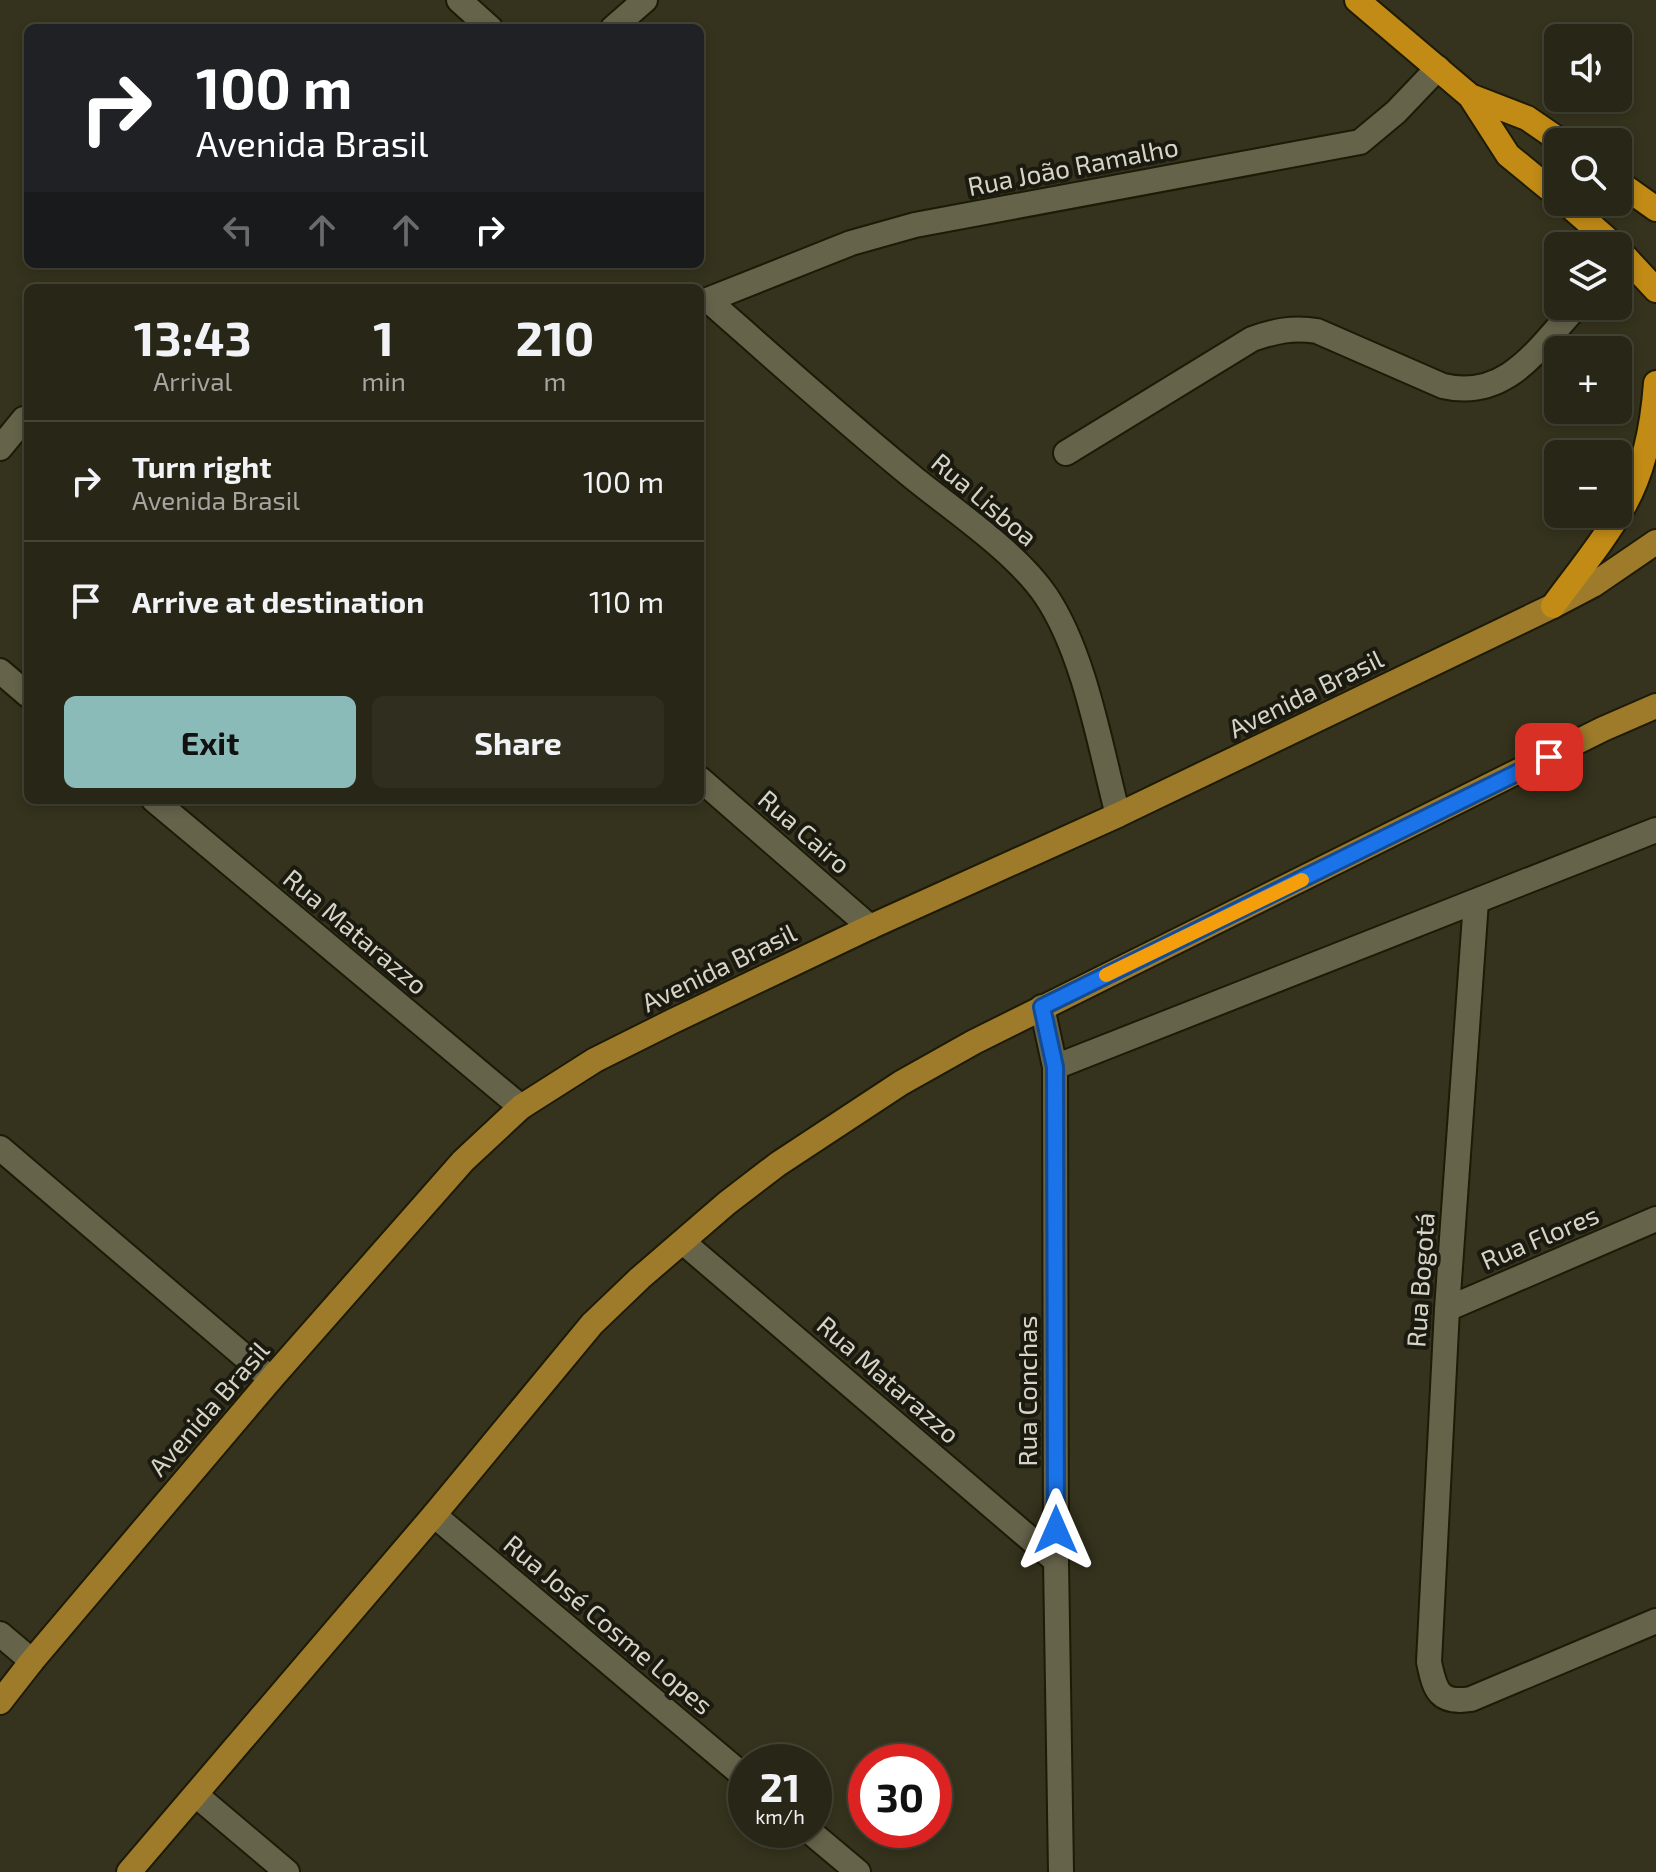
<!DOCTYPE html>
<html lang="en">
<head>
<meta charset="utf-8">
<style>
  :root { --surface:#282616; --page:#302e1f; --text:#f1f3f6; --muted:#a5a5a1; --line:#444335; --accent:#8bbbb9 }
  body { margin:0; font-family:"Exo 2",sans-serif; background:var(--page); color:var(--text); height:100vh; display:flex; flex-direction:column; font-size:30px; white-space:nowrap }
  * { box-sizing:border-box; margin:0 }
  p { font-size:26px; color:var(--muted) }
  .icon { flex:none; width:44px; height:44px; fill:none; stroke:currentColor; stroke-width:2; stroke-linecap:round; stroke-linejoin:round }
  .map { position:relative; flex:1; overflow:hidden }
  .panel { position:absolute; left:24px; top:284px; width:680px; height:520px; display:flex; flex-direction:column; background:var(--surface); border-radius:12px; box-shadow:0 4px 12px #0003,0 0 0 2px var(--line) }
  .panel>* { flex:none }
  .top-card { position:absolute; left:24px; top:24px; width:680px; height:244px; border-radius:12px; box-shadow:0 4px 12px #0003,0 0 0 2px var(--line); background:#202124; color:#fff; overflow:hidden }
  .fabs { position:absolute; left:1544px; top:24px; display:grid; gap:16px }
  .fabs a { display:grid; place-items:center; width:88px; height:88px; border-radius:12px; background:var(--surface); box-shadow:0 4px 12px #0003,0 0 0 2px var(--line); font-size:40px }
  .speed { position:absolute; left:728px; top:1744px; display:flex; gap:16px; font-size:40px; font-weight:700; text-align:center }
  .speed>* { display:grid; place-content:center; width:104px; height:104px; border-radius:50%; background:var(--surface); box-shadow:0 4px 12px #0003,0 0 0 2px var(--line); line-height:1 }
  .speed small { font-size:20px; font-weight:400 }
  .speed .limit { border:12px solid #d22; background:#fff; color:#111 }
  .pin { position:absolute; display:grid; place-items:center; width:68px; height:68px; color:#fff; margin:-34px; border-radius:16px; box-shadow:0 4px 12px #0006 }
  .me { position:absolute; width:88px; margin:-44px; rotate:0deg; stroke-linejoin:round; filter:drop-shadow(0 0 6px #0008) }
  .turn { display:flex; align-items:center; gap:28px; height:168px; padding:0 40px; font-size:36px }
  .turn .icon { width:104px; height:104px; stroke-width:2.5 }
  .turn b { display:block; font-size:56px; line-height:68px }
  .lanes { display:flex; align-items:center; height:76px; padding:0 40px; background:#0003; justify-content:center; gap:40px; direction:ltr }
  .lanes .off { opacity:.35 }
  .eta { display:flex; justify-content:space-evenly; align-items:center; height:136px; text-align:center }
  .eta b { font-size:48px; font-weight:700; line-height:56px }
  .action { display:flex; gap:16px; margin-top:auto; padding:16px 40px }
  .action a { flex:1; height:92px; border-radius:12px; background:var(--accent); color:#111; font-size:32px; font-weight:700; line-height:92px; text-align:center }
  .action a+a { background:var(--page); color:var(--text) }
  ul { padding:0; list-style:none }
  li { display:flex; align-items:center; gap:24px; height:120px; padding:0 40px; border-top:2px solid var(--line) }
  li div { flex:1 }
  li b { display:block; font-size:30px }
  li em { font-style:normal }
  .map>svg:first-child { display:block }
  .lines { fill:none; stroke-linecap:round; stroke-linejoin:round }
  .minor-casing { stroke:#1d1a05; stroke-width:28 }
  .major-casing { stroke:#1d1a05; stroke-width:28 }
  .highway-casing { stroke:#1d1a05; stroke-width:28 }
  .minor { stroke:#66634b; stroke-width:24 }
  .major { stroke:#9d7b2b; stroke-width:24 }
  .highway { stroke:#c18b16; stroke-width:24 }
  .route-casing { stroke:#114b97; stroke-width:20 }
  .route { stroke:#1a73e8; stroke-width:14 }
  .slow { stroke:#f59e0b; stroke-width:14 }
  .labels { text-anchor:middle; stroke-width:8; stroke-linejoin:round; paint-order:stroke }
  .street-label { font-size:26px; fill:#d5d4c6; stroke:#1b1a10 }
</style>
</head>
<body>
<div class="map">
<svg width="1656" height="1872" viewBox="0 0 1656 1872">
  <rect width="100%" height="100%" fill="#35331d"/>
  <g class="lines">
    <defs>
      <path id="minor" d="M459,0L490,28
        M613,28L645,0
        M708,300C776,360 844,421 915,479C956,512 1017,553 1046,596C1085,654 1100,747 1118,815
        M700,303L851,243L915,225L1360,142L1396,112L1438,68
        M0,448L24,419
        M1066,453L1252,339C1275,331 1293,327 1317,331L1443,386C1507,401 1538,348 1577,306
        M0,671L28,695
        M700,779L870,927
        M154,800L521,1107
        M1476,901L1447,1309L1429,1662C1435,1691 1439,1704 1471,1699L1656,1621
        M1042,1007L1055,1067L1056,1561L1061,1872
        M1055,1067L1656,830
        M0,1148L271,1379
        M683,1242L1056,1561
        M1447,1309L1656,1219
        M434,1515L746,1778
        M0,1634L32,1661
        M196,1795L287,1872
        M808,1830L858,1872"/>
      <path id="major" d="M0,1702L32,1661L271,1379L463,1161L521,1107L595,1060L673,1021L870,927L1118,815L1553,606L1593,585L1656,542
        M129,1872L434,1515L592,1324L640,1278L727,1203L778,1164L901,1083L974,1042L1603,729L1656,706"/>
      <path id="highway" d="M1357,0L1470,96L1508,155L1558,196
        M1470,96L1527,118L1562,142
        M1618,182L1656,209
        M1565,202L1615,246
        M1618,249L1656,290
        M1553,606C1577,573 1605,540 1625,504C1645,468 1653,423 1656,383"/>
    </defs>
    <!-- minor casing -->
    <use href="#minor" class="minor-casing"/>
    <!-- major casing -->
    <use href="#major" class="major-casing"/>
    <!-- highway casing -->
    <use href="#highway" class="highway-casing"/>
    <!-- minor -->
    <use href="#minor" class="minor"/>
    <!-- major -->
    <use href="#major" class="major"/>
    <!-- highway -->
    <use href="#highway" class="highway"/>
  </g>
  <g class="lines">
    <defs>
      <path id="route" d="M1056,1530L1055,1067L1042,1007L1549,757"/>
    </defs>
    <!-- route casing -->
    <use href="#route" class="route-casing"/>
    <!-- route -->
    <use href="#route" class="route"/>
    <!-- slow -->
    <path class="slow" d="M1106,975L1302,880"/>
  </g>
  <g class="labels">
    <!-- street labels -->
    <g class="street-label">
      <text transform="translate(1073 167) rotate(-11)" y="9">Rua João Ramalho</text>
      <text transform="translate(984 500) rotate(40)" y="9">Rua Lisboa</text>
      <text transform="translate(1306 694) rotate(-26)" y="9">Avenida Brasil</text>
      <text transform="translate(804 832) rotate(41)" y="9">Rua Cairo</text>
      <text transform="translate(355 932) rotate(40)" y="9">Rua Matarazzo</text>
      <text transform="translate(719 968) rotate(-26)" y="9">Avenida Brasil</text>
      <text transform="translate(1540 1238) rotate(-23)" y="9">Rua Flores</text>
      <text transform="translate(1421 1280) rotate(-86)" y="9">Rua Bogotá</text>
      <text transform="translate(888 1380) rotate(41)" y="9">Rua Matarazzo</text>
      <text transform="translate(1028 1391) rotate(-90)" y="9">Rua Conchas</text>
      <text transform="translate(209 1409) rotate(-49)" y="9">Avenida Brasil</text>
      <text transform="translate(608 1625) rotate(40)" y="9">Rua José Cosme Lopes</text>
    </g>
  </g>
</svg>
<div class="fabs">
<a><svg class="icon" aria-label="sound" viewBox="0 0 24 24"><path d="M4 9h4l5-4v14l-5-4H4zM17 9q2 3 0 6"/></svg></a>
<a><svg class="icon" aria-label="search" viewBox="0 0 24 24"><circle cx="10" cy="10" r="6"/><path d="M15 15l6 6"/></svg></a>
<a><svg class="icon" aria-label="layers" viewBox="0 0 24 24"><path d="M12 4l9 5-9 5-9-5zM3 14l9 5 9-5"/></svg></a>
<a>+</a>
<a>−</a>
</div>
<div class="speed"><div>21<small>km/h</small></div><div class="limit">30</div></div>
<div class="pin" style="left:1549px;top:757px;background:#d93025"><svg class="icon" aria-label="arrive" viewBox="0 0 24 24"><path d="M6 21V4h12l-3 4 3 4H6"/></svg></div>
<svg class="me" style="left:1056px;top:1530px" viewBox="-20 -20 40 40"><path d="M0-17L14 15 0 8-14 15z" fill="#1a73e8" stroke="#fff" stroke-width="4"/></svg>
<div class="top-card">
<div class="turn"><svg class="icon" aria-label="right" viewBox="0 0 24 24"><path d="M7 20v-9h11M14 6l5 5-5 5"/></svg><div><b>100 m</b>Avenida Brasil</div></div>
<div class="lanes"><svg class="icon off" aria-label="left" viewBox="0 0 24 24"><path d="M17 20v-9H6M10 6l-5 5 5 5"/></svg><svg class="icon off" aria-label="ahead" viewBox="0 0 24 24"><path d="M12 20V5M6 11l6-6 6 6"/></svg><svg class="icon off" aria-label="ahead" viewBox="0 0 24 24"><path d="M12 20V5M6 11l6-6 6 6"/></svg><svg class="icon" aria-label="right" viewBox="0 0 24 24"><path d="M7 20v-9h11M14 6l5 5-5 5"/></svg></div>
</div>
<section class="panel">
<div class="eta">
<div><b>13:43</b><p>Arrival</p></div>
<div><b>1</b><p>min</p></div>
<div><b>210</b><p>m</p></div>
</div>
<ul>
<li><svg class="icon" aria-label="right" viewBox="0 0 24 24"><path d="M7 20v-9h11M14 6l5 5-5 5"/></svg><div><b>Turn right</b><p>Avenida Brasil</p></div><em>100 m</em></li>
<li><svg class="icon" aria-label="arrive" viewBox="0 0 24 24"><path d="M6 21V4h12l-3 4 3 4H6"/></svg><div><b>Arrive at destination</b></div><em>110 m</em></li>
</ul>
<div class="action"><a>Exit</a><a>Share</a></div>
</section>
</div>
</body>
</html>
